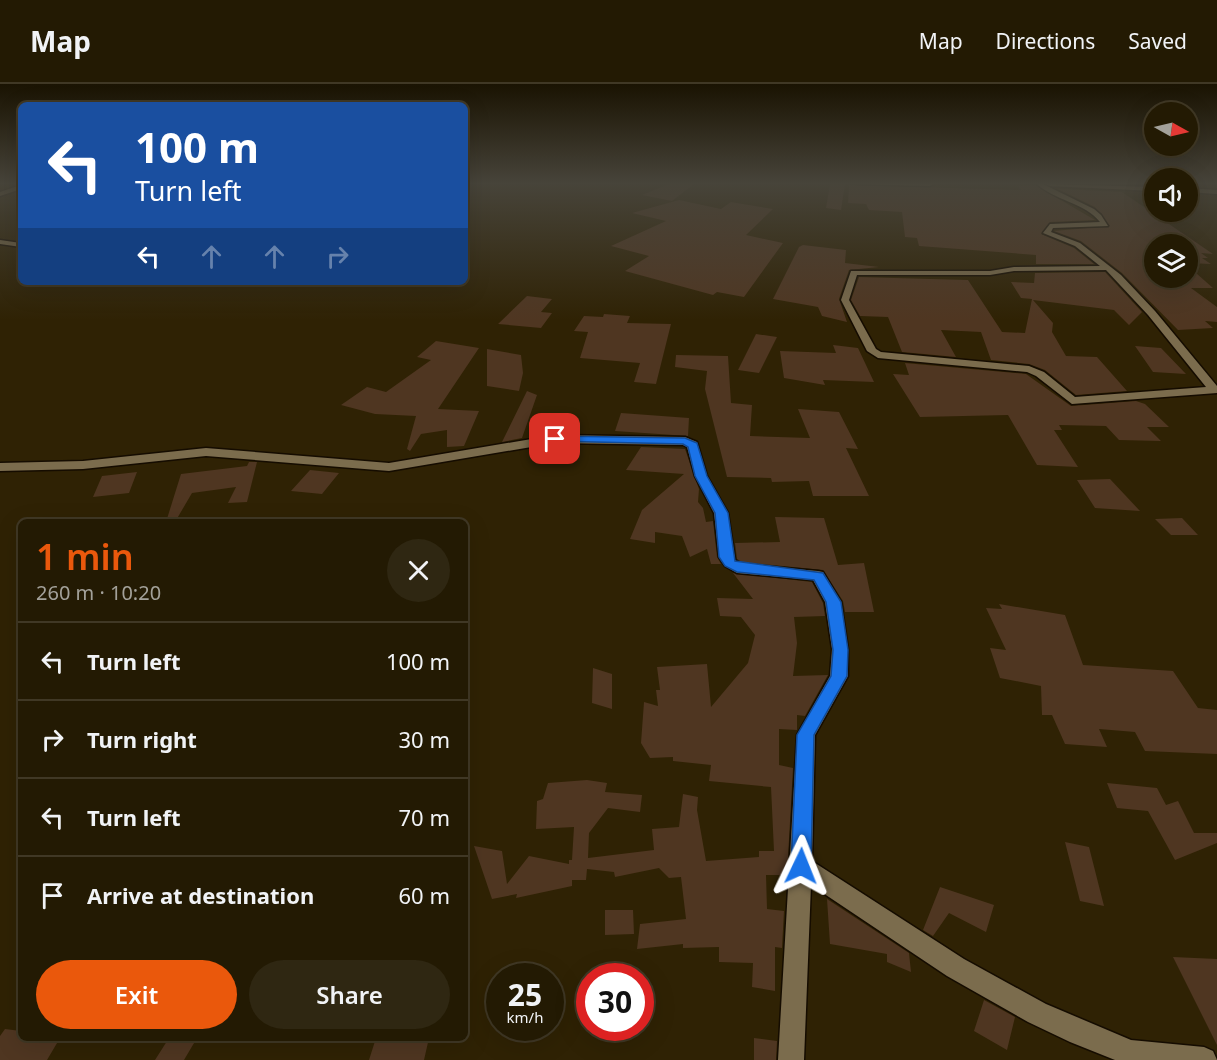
<!DOCTYPE html>
<html lang="en">
<head>
<meta charset="utf-8">
<style>
  :root { --surface:#231a03; --page:#2f2712; --text:#f1f3f6; --muted:#a3a19a; --line:#403825; --accent:#ea580c }
  body { margin:0; font-family:"Noto Sans",sans-serif; background:var(--page); color:var(--text); height:100vh; display:flex; flex-direction:column; font-size:22px; white-space:nowrap }
  * { box-sizing:border-box; margin:0 }
  p { font-size:20px; color:var(--muted) }
  .icon { flex:none; width:33px; height:33px; fill:none; stroke:currentColor; stroke-width:2; stroke-linecap:round; stroke-linejoin:round }
  .map { position:relative; flex:1; overflow:hidden }
  .details { position:absolute; left:18px; top:435px; width:450px; height:522px; display:flex; flex-direction:column; background:var(--surface); border-radius:9px; box-shadow:0 6px 24px #0002,0 0 0 2px var(--line) }
  .details>* { flex:none }
  .hud { position:absolute; left:18px; top:18px; width:450px; height:183px; border-radius:9px; box-shadow:0 6px 24px #0002,0 0 0 2px var(--line); background:#1a4fa0; color:#fff; overflow:hidden }
  .needle { width:39px; rotate:98deg }
  .fabs { position:absolute; left:1144px; top:18px; display:grid; gap:12px }
  .fabs a { display:grid; place-items:center; width:54px; height:54px; border-radius:50%; background:var(--surface); box-shadow:0 6px 24px #0002,0 0 0 2px var(--line); font-size:30px }
  .speed { position:absolute; left:486px; top:879px; display:flex; gap:12px; font-size:30px; font-weight:700; text-align:center }
  .speed>* { display:grid; place-content:center; width:78px; height:78px; border-radius:50%; background:var(--surface); box-shadow:0 6px 24px #0002,0 0 0 2px var(--line); line-height:1 }
  .speed small { font-size:15px; font-weight:400 }
  .speed .limit { border:9px solid #d22; background:#fff; color:#111 }
  .pin { position:absolute; display:grid; place-items:center; width:51px; height:51px; color:#fff; margin:-26px; border-radius:12px; box-shadow:0 3px 9px #0006 }
  .me { position:absolute; width:66px; margin:-33px; rotate:2deg; stroke-linejoin:round; filter:drop-shadow(0 0 4px #0008) }
  .turn { display:flex; align-items:center; gap:21px; height:126px; padding:0 18px; font-size:27px }
  .turn .icon { width:78px; height:78px; stroke-width:2.5 }
  .turn b { display:block; font-size:42px; line-height:51px }
  .lanes { display:flex; align-items:center; height:57px; padding:0 18px; background:#0003; justify-content:center; gap:30px; direction:ltr }
  .lanes .off { opacity:.35 }
  .round { display:grid; place-items:center; flex:none; width:63px; height:63px; border-radius:32px; background:var(--page) }
  .head { display:flex; align-items:center; justify-content:space-between; height:102px; padding:0 18px }
  h1 { font-size:36px; font-weight:600; line-height:45px; color:var(--accent) }
  .action { display:flex; gap:12px; margin-top:auto; padding:12px 18px }
  .action a { flex:1; height:69px; border-radius:36px; background:var(--accent); color:#fff; font-size:24px; font-weight:600; line-height:69px; text-align:center }
  .action a+a { background:var(--page); color:var(--text) }
  ul { padding:0; list-style:none }
  li { display:flex; align-items:center; gap:18px; height:78px; padding:0 18px; border-top:2px solid var(--line) }
  li div { flex:1 }
  li b { display:block; font-size:22px }
  li em { font-style:normal }
  header { display:flex; align-items:center; gap:36px; box-sizing:border-box; height:84px; padding:0 30px; background:var(--surface); border-bottom:2px solid var(--line) }
  header strong { font-size:28px }
  nav { display:flex; gap:33px; margin-inline-start:auto; font-size:21px }
  .map>svg:first-child { display:block }
  .building { fill:#4f3621 }
  .lines { fill:none; stroke-linecap:round; stroke-linejoin:round }
  .minor-casing { stroke:#150c00; stroke-width:3 }
  .minor { fill:#7b6c4d; fill-rule:evenodd }
  .route { fill:#1a73e8; stroke:#114b97; stroke-width:1.5 }
</style>
</head>
<body>
<header>
<strong>Map</strong>
<nav><a>Map</a><a>Directions</a><a>Saved</a></nav>
</header>
<div class="map">
<svg width="1217" height="976" viewBox="0 0 1217 976">
  <rect width="100%" height="100%" fill="#2f2204"/>
  <!-- building -->
  <path class="building" d="M669,100H694L672,117L642,111Z
    M830,100H845L841,126L826,124Z
    M849,101L1021,106L1018,102L1035,101L1095,136L1050,138L1041,150L1074,164L1094,180H1036V171L919,162L917,154L905,153L902,128L869,126L866,120L848,119Z
    M1058,105L1122,108L1213,170L1201,169L1208,174H1202L1211,180L1188,179V160H1155V194H1188V182L1213,204H1191L1217,223V238L1205,237L1213,244L1178,246L1122,189L1081,157L1054,147L1110,142L1095,123Z
    M679,116L721,125L731,118L773,125L746,151L783,159L744,213L717,208L713,211L625,187L649,172L611,162L666,137L632,129Z
    M803,161L846,166L845,179L879,183L849,186L839,215L847,238L822,232L818,223L773,215L799,163Z
    M1105,188L1142,228L1129,241L1114,226L1033,216L1053,239L1052,248L1066,272L1097,273L1127,307L1076,311L1045,286L1029,280L991,276L981,248L941,246L956,273L902,268L888,233L860,232L851,216L859,193L968,196L1002,248L1025,249L1032,215L1021,214L1011,198L1034,199L1035,189Z
    M527,212L552,215L541,228L552,229L541,244L498,240Z
    M604,230L630,232L627,239L671,240L656,300L634,298L640,279L580,274L588,248L574,247L584,232L603,233Z
    M756,250L777,253L759,289L738,286Z
    M436,257L479,264L438,325L479,327L464,362L447,363V346L421,350L410,367L407,365L416,332L375,330L341,321L367,303L386,308L431,276L417,273Z
    M833,261L858,264L874,298L823,296L825,301L784,294L780,267L836,269Z
    M1135,262L1161,264L1186,290L1153,288Z
    M487,265L521,271L523,289L519,307L487,302Z
    M676,271L728,272L731,319L752,321L750,352L810,354L798,325L839,328L858,365L846,364L869,412H813L809,397L772,398L771,394L727,393L705,305L707,287L675,283Z
    M905,279L1026,290L1071,322L1136,317L1145,320L1169,343H1147L1161,357L1119,356L1106,342L1059,341L1062,346H1054L1078,383L1037,381L1008,331L920,333L893,290L909,291Z
    M527,307L537,311L522,354L502,358Z
    M621,329L689,334L688,352L615,347Z
    M641,363L685,365L699,405L698,418L703,424L706,438L713,437L717,473L721,480H711L707,465L690,473L682,452L655,448V459L630,455L642,426L684,390L626,386Z
    M249,378H257L247,418L228,419L236,403L192,409L175,438H166L181,390L247,382Z
    M310,386L339,389L322,410L291,407Z
    M137,388L129,409L93,413L102,392Z
    M1110,395L1140,427L1095,424L1077,396Z
    M775,433L824,434L838,481L864,479L874,528H845L843,517L823,486L742,478L737,475L735,459L780,458Z
    M1182,434L1198,451H1171L1155,435Z
    M733,489L812,498L823,519L825,532L794,533L797,559L793,592L828,591L805,632L797,631V646L779,645V681L793,684L787,791H766L767,825L784,827L782,864L775,863V907L752,903L753,879L719,878V863L683,864V860L637,865L640,840L686,835L681,793L669,794L659,784L615,793L614,788L587,785L586,796H572V802L516,814L517,810L492,815L474,762L502,767L507,800L529,772L569,780V776H572L574,743L536,745L537,717L543,715L548,699L587,696L607,699L605,708L642,711L640,728L608,724L589,749L588,774L654,766L652,745L679,743L683,710L698,713L697,726L706,777L759,773V767H774L771,703L709,697L711,681L673,677V673L650,674L641,659L644,618L658,622L656,606H660L657,583L707,580L711,623L748,579L755,551L741,533L720,532L717,514L753,515Z
    M999,520L1065,531L1083,581L1173,587L1198,624L1217,626V670L1145,667L1135,648L1099,645L1107,663L1065,660L1052,631H1042L1041,602L1000,594L990,564L1006,566L986,524L1002,525Z
    M593,584L612,590V625L592,619Z
    M1107,699L1157,704L1166,721L1178,717L1194,749H1217V759L1175,776L1148,727L1117,724Z
    M1065,758L1089,763L1104,822L1080,817Z
    M940,803L994,821L986,848L949,829L933,852L923,846Z
    M827,815L909,869L911,888L887,878V870L830,860Z
    M605,826H633L634,850L605,851Z
    M1173,873L1217,875V961Z
    M984,916L1015,933L1007,966L974,947Z
    M5,945L21,947V954H60L47,976H0V952Z
    M169,954H197L184,976H155Z
    M376,954H429L424,976H369Z
    M754,954L777,957L776,976H754Z"/>
  <g class="lines">
    <defs>
      <path id="minor" d="M856,100H933L930,102Z
        M1037,100H1043L1094,125L1101,131L1108,142L1053,144L1051,148L1080,159L1121,191L1155,227L1217,302V309L1072,320L1036,292L1027,288L878,274L867,267L841,216L851,187H990L1014,183L1100,182L1075,162L1043,149L1050,140L1100,138C1084,118 1055,117 1037,100ZM1106,186L1148,231L1206,303L1075,313L1044,288L1029,282L881,268L876,265L849,216L857,191H990L1014,187Z
        M1046,100L1155,103V107L1049,102Z
        M21,101V105L0,112V108Z
        M1188,104L1217,106V110L1188,108Z
        M0,156L21,159V163L0,160Z
        M555,351L685,353L697,358L707,392L728,429L735,476L741,480L818,487L823,488L841,518L848,565V592L815,651L812,777L964,875L1046,920L1131,956L1204,963L1213,967L1217,976H1115L1070,958L1028,938L947,892L811,801L804,976H778L797,651L830,592L832,565L825,518L813,496L737,489L725,482L719,473L714,429L695,392L687,363L683,361L555,359L389,387L206,372L83,385L0,387V379L83,377L206,364L389,379Z"/>
    </defs>
    <!-- minor casing -->
    <use href="#minor" class="minor-casing"/>
    <!-- minor -->
    <use href="#minor" class="minor"/>
  </g>
  <!-- sky -->
  <linearGradient id="sky" x2="0" y2="1"><stop stop-color="#1a1302"/><stop offset="0.42" stop-color="#47443a"/><stop offset="1" stop-color="#47443a" stop-opacity="0"/></linearGradient>
  <rect width="1217" height="236" fill="url(#sky)"/>
  <!-- route -->
  <path class="route" d="M555,352L685,354L697,359L707,392L728,429L735,477L823,489L841,518L848,566L847,592L814,651L811,782L808,789L801,791L794,789L791,782L797,651L831,592L833,566L826,518L814,496L737,488L725,482L719,473L715,429L695,392L688,363L683,360L551,357V353Z"/>
</svg>
<div class="fabs">
<a><svg class="needle" viewBox="-14 -14 28 28"><path d="M0-13l5 13h-10z" fill="#e53935"/><path d="M0 13l5-13h-10z" fill="#a3a19a"/></svg></a>
<a><svg class="icon" aria-label="sound" viewBox="0 0 24 24"><path d="M4 9h4l5-4v14l-5-4H4zM17 9q2 3 0 6"/></svg></a>
<a><svg class="icon" aria-label="layers" viewBox="0 0 24 24"><path d="M12 4l9 5-9 5-9-5zM3 14l9 5 9-5"/></svg></a>
</div>
<div class="speed"><div>25<small>km/h</small></div><div class="limit">30</div></div>
<div class="pin" style="left:555px;top:355px;background:#d93025"><svg class="icon" aria-label="arrive" viewBox="0 0 24 24"><path d="M6 21V4h12l-3 4 3 4H6"/></svg></div>
<svg class="me" style="left:801px;top:782px" viewBox="-20 -20 40 40"><path d="M0-17L14 15 0 8-14 15z" fill="#1a73e8" stroke="#fff" stroke-width="4"/></svg>
<div class="hud">
<div class="turn"><svg class="icon" aria-label="left" viewBox="0 0 24 24"><path d="M17 20v-9H6M10 6l-5 5 5 5"/></svg><div><b>100 m</b>Turn left</div></div>
<div class="lanes"><svg class="icon" aria-label="left" viewBox="0 0 24 24"><path d="M17 20v-9H6M10 6l-5 5 5 5"/></svg><svg class="icon off" aria-label="ahead" viewBox="0 0 24 24"><path d="M12 20V5M6 11l6-6 6 6"/></svg><svg class="icon off" aria-label="ahead" viewBox="0 0 24 24"><path d="M12 20V5M6 11l6-6 6 6"/></svg><svg class="icon off" aria-label="right" viewBox="0 0 24 24"><path d="M7 20v-9h11M14 6l5 5-5 5"/></svg></div>
</div>
<section class="details">
<div class="head"><div><h1>1 min</h1><p>260 m · 10:20</p></div><a class="round"><svg class="icon" aria-label="close" viewBox="0 0 24 24"><path d="M6 6l12 12M18 6L6 18"/></svg></a></div>
<ul>
<li><svg class="icon" aria-label="left" viewBox="0 0 24 24"><path d="M17 20v-9H6M10 6l-5 5 5 5"/></svg><div><b>Turn left</b></div><em>100 m</em></li>
<li><svg class="icon" aria-label="right" viewBox="0 0 24 24"><path d="M7 20v-9h11M14 6l5 5-5 5"/></svg><div><b>Turn right</b></div><em>30 m</em></li>
<li><svg class="icon" aria-label="left" viewBox="0 0 24 24"><path d="M17 20v-9H6M10 6l-5 5 5 5"/></svg><div><b>Turn left</b></div><em>70 m</em></li>
<li><svg class="icon" aria-label="arrive" viewBox="0 0 24 24"><path d="M6 21V4h12l-3 4 3 4H6"/></svg><div><b>Arrive at destination</b></div><em>60 m</em></li>
</ul>
<div class="action"><a>Exit</a><a>Share</a></div>
</section>
</div>
</body>
</html>
